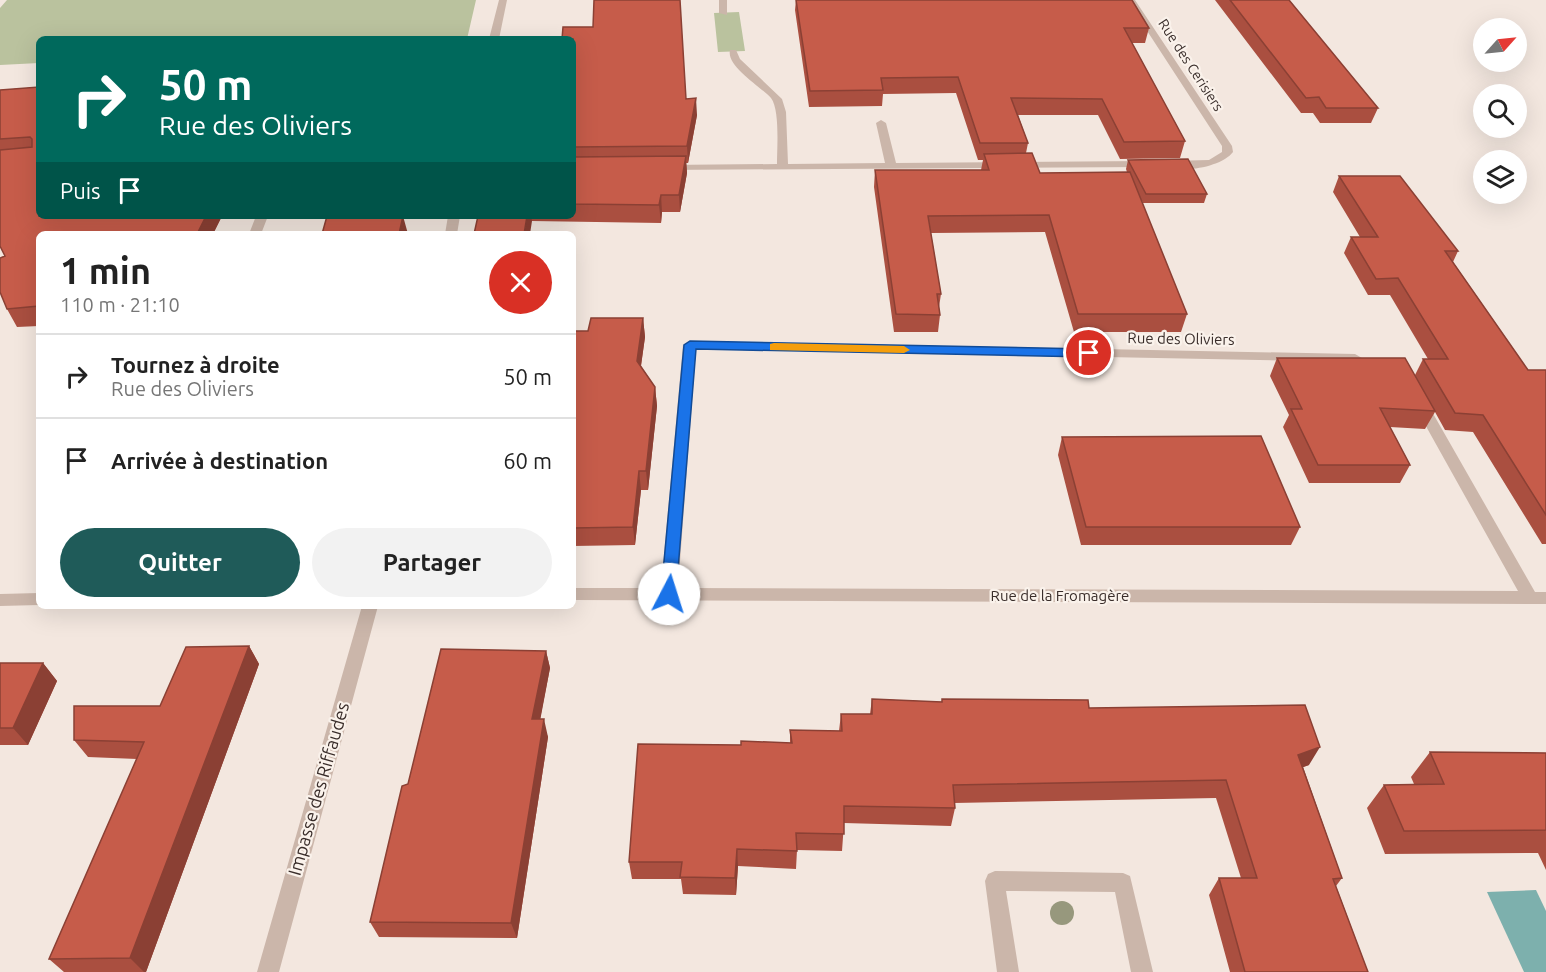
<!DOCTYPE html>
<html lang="fr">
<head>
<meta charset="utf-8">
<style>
  :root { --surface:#fff; --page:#f2f2f2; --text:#222; --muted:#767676; --line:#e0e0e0; --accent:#1f5b59 }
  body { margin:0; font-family:Ubuntu,sans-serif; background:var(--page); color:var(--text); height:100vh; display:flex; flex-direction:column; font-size:22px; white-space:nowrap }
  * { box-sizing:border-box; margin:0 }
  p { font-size:20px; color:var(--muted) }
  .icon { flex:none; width:33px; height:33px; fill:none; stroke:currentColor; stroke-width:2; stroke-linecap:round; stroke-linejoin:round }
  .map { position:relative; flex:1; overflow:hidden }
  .side { position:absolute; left:36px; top:231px; width:540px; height:378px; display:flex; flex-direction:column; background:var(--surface); border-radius:9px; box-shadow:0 6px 24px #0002 }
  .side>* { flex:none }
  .guide { position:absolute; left:36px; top:36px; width:540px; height:183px; border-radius:9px; box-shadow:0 6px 24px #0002; background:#00695c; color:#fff; overflow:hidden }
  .needle { width:39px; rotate:63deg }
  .controls { position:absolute; left:1473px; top:18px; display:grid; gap:12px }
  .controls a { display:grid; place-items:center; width:54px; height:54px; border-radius:50%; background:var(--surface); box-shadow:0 6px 24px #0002; font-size:30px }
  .pin { position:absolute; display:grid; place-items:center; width:51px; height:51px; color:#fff; margin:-26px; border:3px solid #fff; border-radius:50%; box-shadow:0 2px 6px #0007 }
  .me { position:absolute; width:66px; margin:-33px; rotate:5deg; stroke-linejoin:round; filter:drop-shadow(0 0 4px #0008) }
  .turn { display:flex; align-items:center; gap:21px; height:126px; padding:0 24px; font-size:27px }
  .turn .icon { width:78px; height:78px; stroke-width:2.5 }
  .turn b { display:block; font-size:42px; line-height:51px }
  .then { display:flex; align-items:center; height:57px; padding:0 24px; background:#0003; gap:12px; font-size:22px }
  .round { display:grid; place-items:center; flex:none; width:63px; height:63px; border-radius:32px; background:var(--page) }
  .headline { display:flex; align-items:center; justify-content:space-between; height:102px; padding:0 24px }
  h1 { font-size:36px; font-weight:700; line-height:45px }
  .primary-button { display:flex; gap:12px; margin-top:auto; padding:12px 24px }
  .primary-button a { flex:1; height:69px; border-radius:36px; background:var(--accent); color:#fff; font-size:24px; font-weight:700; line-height:69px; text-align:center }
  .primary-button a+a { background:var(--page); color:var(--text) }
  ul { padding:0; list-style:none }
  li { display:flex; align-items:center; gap:18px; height:84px; padding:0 24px; border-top:2px solid var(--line) }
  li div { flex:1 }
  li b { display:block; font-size:22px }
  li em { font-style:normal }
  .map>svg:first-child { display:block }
  .green { fill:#bac29e }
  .water { fill:#7db0ad }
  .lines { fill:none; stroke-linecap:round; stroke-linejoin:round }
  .street { fill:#cbb6aa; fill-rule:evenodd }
  .tree { fill:#97987d }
  .wall { fill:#aa4f40 }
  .shaded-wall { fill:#8b4034 }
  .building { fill:#c65c4a; stroke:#8b4034; stroke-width:1.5 }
  .route { fill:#1a73e8; stroke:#114b97; stroke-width:1.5 }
  .slow { fill:#f59e0b }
  .labels { text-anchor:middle; stroke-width:4.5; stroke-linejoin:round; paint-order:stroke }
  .far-street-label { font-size:14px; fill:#392d2a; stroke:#faf2eb }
  .street-label { font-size:15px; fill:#392d2a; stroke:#faf2eb }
  .near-street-label { font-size:18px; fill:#392d2a; stroke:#faf2eb }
</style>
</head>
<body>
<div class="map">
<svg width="1546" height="972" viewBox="0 0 1546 972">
  <rect width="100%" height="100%" fill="#f3e7df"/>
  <!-- green -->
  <path class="green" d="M7,0H476L467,39H39V63L0,65V8Z
    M739,12L745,51L718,52L714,13Z"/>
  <!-- water -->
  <path class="water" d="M1536,890L1546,911V972H1524L1487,892Z"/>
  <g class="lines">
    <!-- street -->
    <path class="street" d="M499,0H507L499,39H489Z
      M719,0H727V15L719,13Z
      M1127,0H1135L1232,146L1233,152C1222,167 1179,175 1165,164L1170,161L1209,160L1222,152V146Z
      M730,50H736L740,59L782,99L786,112L788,164L885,163L876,123L881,120L886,123L896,163L1146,161L1151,164L1146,167L662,170V166L666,165L777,164C777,148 780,110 771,98C760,86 726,66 730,50Z
      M256,216H268L261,234H249Z
      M448,216H460L457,234H445Z
      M690,341L1355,354L1362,358L1355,362L696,349L678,588L1518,591L1413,403L1420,398L1427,403L1535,592H1546V604L573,600V588H661L683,345Z
      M39,593V605L0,606V594Z
      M362,606H378L279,972H257Z
      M995,871L1123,873L1130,876L1153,972H1131L1115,892L1006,891L1019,972H997L985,881L988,874Z"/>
  </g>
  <!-- trees -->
  <circle class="tree" cx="1062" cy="913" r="12"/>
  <!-- wall -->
  <path class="wall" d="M796,0H1132L1149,28L1145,43H1132L1185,141L1180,158L1120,159L1098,115H1018L1028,143L1026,153L1040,173L1127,172L1126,169L1128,160L1207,194L1204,203H1143L1138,194L1187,314L1181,332H1074L1045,232L931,233L941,294L939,307L940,315L938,332H894L874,187L875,170H981L983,160H978L956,93L883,94L882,106L809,107L795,10Z
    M1215,0H1289L1378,108L1371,123H1320L1313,113H1301Z
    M593,27L686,99L697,115L688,163H686L687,173L680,212H662L661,223L532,221L478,216H573V39Z
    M39,87V216H222L213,234H39V326L17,327L7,309L5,256L0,246V90Z
    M1339,176L1458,251L1453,262L1528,370H1546V544H1542L1473,432L1445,430L1435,412L1425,429L1390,427L1410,465L1400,483H1309L1283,427L1289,415L1270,376L1277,358L1415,375L1423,359H1428L1390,295H1368L1344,253L1351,237H1360L1333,192Z
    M643,318L645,337L641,366L655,387L657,406L648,490H641L635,545L573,546V331H588Z
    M1062,437L1300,527L1291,545H1081L1058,455Z
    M249,646L259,664L146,972H64L49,959L137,759L88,757L74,740L160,706Z
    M546,651L550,668L540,719L548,737L517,938L379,937L370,922L408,784Z
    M0,663H43L57,681L28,745H0Z
    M872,699L1089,708L1309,765L1303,767L1342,878L1336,886L1368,972H1230L1209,895L1219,878H1241L1216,798L954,803L955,808L951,826L844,823L842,851L797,850L796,869L738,866L736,895L683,894L681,879H632L629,862L741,745L790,743V730L839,731L841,714H870Z
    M1430,752L1546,753V870L1538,853L1385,854L1367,808L1384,785L1414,784L1411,777Z"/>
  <!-- shaded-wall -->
  <path class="shaded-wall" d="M696,98L697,115L688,163L687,146Z
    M686,156L687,173L680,212L679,195Z
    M661,195L662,212L661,223L659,205Z
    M206,216H222L213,234H197Z
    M403,216L408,234H399Z
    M527,216H531L532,221L530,234H524Z
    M643,318L645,337L639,379L637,361Z
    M655,387L657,406L648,490L646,471Z
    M639,471L641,490L635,545L633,527Z
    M249,646L259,664L146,972H144L130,958Z
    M546,651L550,668L537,737L532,719Z
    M43,663L57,681L28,745L13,728Z
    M544,719L548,737L517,938L511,923Z
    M1320,747L1309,765L1287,773L1298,755Z
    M737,849L738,866L736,895L735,878Z"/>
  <!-- building -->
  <path class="building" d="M594,0H680L686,99L696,98L687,146L573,147V39H562L563,27H593Z
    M796,0H1132L1149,28H1124L1185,141L1124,142L1102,99L1011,98L1028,143H980L958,77L881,78L883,90L810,91Z
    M1230,0H1289L1378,108H1326L1319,97L1306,98Z
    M39,87V216H206L197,234H39V306L7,309L0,292V258L5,256L0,246V150L32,147V139L30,137L0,139V90Z
    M1032,153L1040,173L1130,172L1187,314H1078L1049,215L928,216L941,294H937L940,315L896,314L875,170H989L984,154Z
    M686,156L679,195H661L659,205L573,204V157Z
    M1188,159L1207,194H1146L1128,160Z
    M1339,176H1400L1458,251H1445L1528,370H1546V515L1483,415L1455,413L1423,359H1448L1398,278L1376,279L1351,237H1378Z
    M327,216H403L399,234H322Z
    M478,216H527L524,234H474Z
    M591,318H643L637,361L655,387L646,471H639L633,527L573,528V331H588Z
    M1277,358H1405L1435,411L1380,408L1410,465H1318L1291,409H1302Z
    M1261,436L1300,527H1086L1062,437Z
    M249,646L130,958L49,959L144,742L74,740V706H160L186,647Z
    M441,649L546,651L532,719H544L511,923L370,922L402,786L408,784Z
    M0,663H43L13,728H0Z
    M872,699L942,702V699L1088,700L1089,708L1305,705L1320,747L1298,755L1342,878L1333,879L1368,972H1245L1219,878H1257L1226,780L953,785L955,808L844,806V834L796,833L797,851L737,849L735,878L680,877L682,862H629L638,744L741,745V741L792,743L790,730L842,731L841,714H872Z
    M1430,752L1546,753V830L1404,831L1384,785L1444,784Z"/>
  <!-- route -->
  <path class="route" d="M690,341L1089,349L1095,353L1089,357L696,349L676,594L674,598H664L661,594L684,345Z"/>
  <!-- slow -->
  <path class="slow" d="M774,343L904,346L910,350L904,353L770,350V344Z"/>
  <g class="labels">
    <!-- far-street labels -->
    <g class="far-street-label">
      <text transform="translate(1191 65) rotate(57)" y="5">Rue des Cerisiers</text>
    </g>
    <!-- street labels -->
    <g class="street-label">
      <text transform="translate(1181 339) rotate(1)" y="5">Rue des Oliviers</text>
      <text x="1060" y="601">Rue de la Fromagère</text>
    </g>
    <!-- near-street labels -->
    <g class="near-street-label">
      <text transform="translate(319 789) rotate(-74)" y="6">Impasse des Riffaudes</text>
    </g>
  </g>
</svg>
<div class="controls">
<a><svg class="needle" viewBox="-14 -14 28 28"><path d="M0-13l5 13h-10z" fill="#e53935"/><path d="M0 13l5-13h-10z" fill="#767676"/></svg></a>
<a><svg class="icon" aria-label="search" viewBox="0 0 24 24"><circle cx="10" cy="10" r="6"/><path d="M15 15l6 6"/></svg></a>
<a><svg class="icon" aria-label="layers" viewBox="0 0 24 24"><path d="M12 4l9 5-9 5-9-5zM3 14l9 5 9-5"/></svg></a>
</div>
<div class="pin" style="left:1089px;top:353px;background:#d93025"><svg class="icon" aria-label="arrive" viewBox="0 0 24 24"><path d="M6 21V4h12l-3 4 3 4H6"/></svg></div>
<svg class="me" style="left:669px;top:594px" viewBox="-20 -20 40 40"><circle r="19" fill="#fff"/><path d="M0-13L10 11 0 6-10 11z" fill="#1a73e8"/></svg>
<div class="guide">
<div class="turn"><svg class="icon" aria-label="right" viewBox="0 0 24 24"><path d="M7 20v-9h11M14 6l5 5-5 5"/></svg><div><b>50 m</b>Rue des Oliviers</div></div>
<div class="then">Puis<svg class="icon" aria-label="arrive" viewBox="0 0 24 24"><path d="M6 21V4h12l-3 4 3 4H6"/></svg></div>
</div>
<section class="side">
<div class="headline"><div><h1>1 min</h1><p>110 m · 21:10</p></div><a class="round" style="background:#d93025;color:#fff"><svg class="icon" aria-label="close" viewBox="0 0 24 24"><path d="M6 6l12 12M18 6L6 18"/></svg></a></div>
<ul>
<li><svg class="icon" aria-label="right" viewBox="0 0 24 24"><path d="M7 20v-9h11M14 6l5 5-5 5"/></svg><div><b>Tournez à droite</b><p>Rue des Oliviers</p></div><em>50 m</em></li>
<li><svg class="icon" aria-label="arrive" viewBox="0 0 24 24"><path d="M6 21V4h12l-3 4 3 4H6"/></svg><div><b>Arrivée à destination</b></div><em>60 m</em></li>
</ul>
<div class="primary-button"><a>Quitter</a><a>Partager</a></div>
</section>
</div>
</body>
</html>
